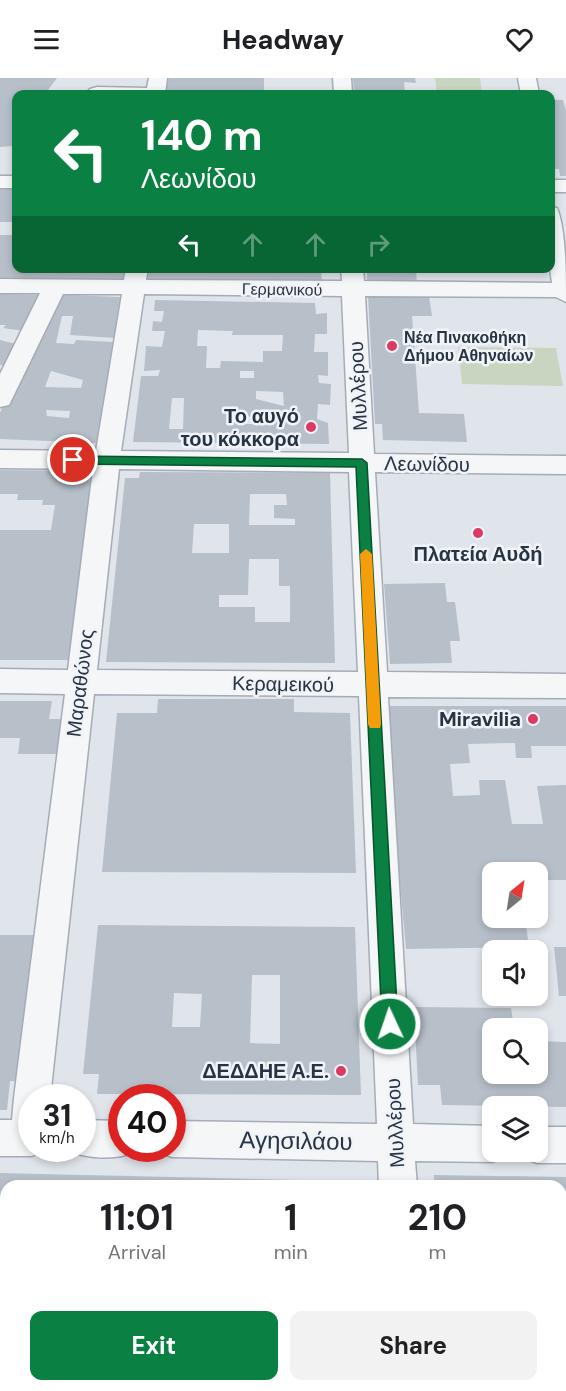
<!DOCTYPE html>
<html lang="en">
<head>
<meta charset="utf-8">
<style>
  :root { --surface:#fff; --page:#f2f2f2; --text:#202124; --muted:#757577; --accent:#0b8043 }
  body { margin:0; font-family:"DM Sans",sans-serif; background:var(--page); color:var(--text); height:100vh; display:flex; flex-direction:column; font-size:22px; white-space:nowrap }
  * { box-sizing:border-box; margin:0 }
  p { font-size:20px; color:var(--muted) }
  .icon { flex:none; width:33px; height:33px; fill:none; stroke:currentColor; stroke-width:2; stroke-linecap:round; stroke-linejoin:round }
  .map { position:relative; flex:1; overflow:hidden }
  .panel { position:absolute; left:0px; top:1102px; width:567px; height:212px; display:flex; flex-direction:column; background:var(--surface); border-radius:18px 18px 0 0; box-shadow:0 3px 9px #0003 }
  .panel>* { flex:none }
  .top-card { position:absolute; left:12px; top:12px; width:543px; height:183px; border-radius:12px; box-shadow:0 3px 9px #0003; background:#0b8043; color:#fff; overflow:hidden }
  .needle { width:39px; rotate:30deg }
  .tools { position:absolute; left:482px; top:784px; display:grid; gap:12px }
  .tools a { display:grid; place-items:center; width:66px; height:66px; border-radius:12px; background:var(--surface); box-shadow:0 3px 9px #0003; font-size:30px }
  .speed { position:absolute; left:18px; top:1006px; display:flex; gap:12px; font-size:30px; font-weight:700; text-align:center }
  .speed>* { display:grid; place-content:center; width:78px; height:78px; border-radius:50%; background:var(--surface); box-shadow:0 3px 9px #0003; line-height:1 }
  .speed small { font-size:15px; font-weight:400 }
  .speed .limit { border:9px solid #d22; background:#fff; color:#111 }
  .pin { position:absolute; display:grid; place-items:center; width:51px; height:51px; color:#fff; margin:-26px; border:3px solid #fff; border-radius:50%; box-shadow:0 2px 6px #0007 }
  .me { position:absolute; width:66px; margin:-33px; rotate:357deg; stroke-linejoin:round; filter:drop-shadow(0 0 4px #0008) }
  .turn { display:flex; align-items:center; gap:21px; height:126px; padding:0 30px; font-size:27px }
  .turn .icon { width:78px; height:78px; stroke-width:2.5 }
  .turn b { display:block; font-size:42px; line-height:51px }
  .lanes { display:flex; align-items:center; height:57px; padding:0 30px; background:#0003; justify-content:center; gap:30px; direction:ltr }
  .lanes .off { opacity:.35 }
  .eta { display:flex; justify-content:space-evenly; align-items:center; height:102px; text-align:center }
  .eta b { font-size:36px; font-weight:700; line-height:42px }
  .action { display:flex; gap:12px; margin-top:auto; padding:12px 30px }
  .action a { flex:1; height:69px; border-radius:12px; background:var(--accent); color:#fff; font-size:24px; font-weight:700; line-height:69px; text-align:center }
  .action a+a { background:var(--page); color:var(--text) }
  header { display:flex; justify-content:space-between; align-items:center; height:78px; padding:0 30px; background:var(--surface); font-size:27px; font-weight:700 }
  .map>svg:first-child { display:block }
  .green { fill:#c8d5c1 }
  .building { fill:#b7bfc9; fill-rule:evenodd }
  .lines { fill:none; stroke-linecap:round; stroke-linejoin:round }
  .minor-casing { stroke:#a5acb6; stroke-width:3 }
  .minor { fill:#f4f6f8; fill-rule:evenodd }
  .route { fill:#0b8043; stroke:#07532c; stroke-width:1.5 }
  .slow { fill:#f59e0b }
  .poi-dot { fill:#db3a62; stroke:#f0f4f8; stroke-width:2 }
  .labels { text-anchor:middle; stroke-width:5; stroke-linejoin:round; paint-order:stroke }
  .far-street-label { font-size:16px; fill:#273444; stroke:#f0f4f8 }
  .far-poi-label { font-size:16px; font-weight:bold; fill:#273444; stroke:#f0f4f8; text-anchor:start }
  .street-label { font-size:20px; fill:#273444; stroke:#f0f4f8 }
  .poi-label { font-size:20px; font-weight:bold; fill:#273444; stroke:#f0f4f8; text-anchor:end }
  .near-street-label { font-size:24px; fill:#273444; stroke:#f0f4f8 }
</style>
</head>
<body>
<header><svg class="icon" aria-label="menu" viewBox="0 0 24 24"><path d="M4 6h16M4 12h16M4 18h16"/></svg>Headway<svg class="icon" aria-label="heart" viewBox="0 0 24 24"><path d="M12 20l-8-8c-3-5 5-10 8-4 3-6 11-1 8 4z"/></svg></header>
<div class="map">
<svg width="566" height="1313" viewBox="0 0 566 1313">
  <rect width="100%" height="100%" fill="#e0e5eb"/>
  <!-- green -->
  <path class="green" d="M435,0H480L482,16H437Z
    M458,269L556,270L563,308L462,306Z"/>
  <!-- building -->
  <path class="building" d="M0,0H57L45,16H16V50L13,68L0,69Z
    M167,0H264V15L165,14Z
    M353,0H415L416,5L404,4L405,16H354Z
    M550,22H563L566,33V98H560L559,91H550Z
    M0,111H16V144H0Z
    M0,157H16V190L103,193V190H125L123,204L0,202Z
    M147,190H331V195H321L322,203H146Z
    M367,190H416L417,208L367,207Z
    M0,216L44,217L25,253L3,250L6,247H0Z
    M68,217L120,219L115,260L70,257L73,238H62L56,265L74,266L76,262L113,264L107,353L98,355L97,365L0,361V335L13,303L55,218ZM51,293L83,302L81,310L45,309ZM46,332L70,333L69,340L47,338Z
    M368,218H429L432,238H412L419,335L464,336L467,364L383,362L382,346H375Z
    M155,222L315,225L316,236L327,235V256H315L314,274H328V298L318,297L319,305L331,306L330,327L318,326L317,341L328,345L329,366L133,364L141,298H158L160,292L144,293L146,268L162,269L165,253H152L153,243L162,244L164,233H154ZM198,252L233,253L232,257H283L282,273H263V284L221,283L220,290H206L207,268H197ZM240,293H254V300H240ZM256,313L283,314L284,328L256,321ZM172,320H184L183,351H169ZM242,338L254,339L253,346H242Z
    M0,262L20,267L7,288L0,287Z
    M0,392L90,393L89,403H97L77,582H0V452H51L55,427H42L43,422H17L18,416H0Z
    M140,394L330,395L335,585L106,584L125,400H139ZM250,416H286L287,427H274V440L295,441V447H249ZM194,446H229V475H192ZM249,481H279V508H290V544H255V529H219V517H248Z
    M445,505L447,524H455L460,563H450L452,585L390,586L384,506Z
    M158,621H294V634L350,635L356,795L102,794L117,635H157Z
    M0,623H52L49,641H62L57,676H18L20,660H0Z
    M384,628H566V668H531L532,680H516L515,665L468,666L470,685L450,686L453,718L480,717L479,702H505L512,746H543L537,708L566,707V802H537V795H492V840H525L529,869L406,871Z
    M98,847L355,849L361,1017L97,1016L99,996H83ZM252,897H280V966L250,965ZM174,915L202,916L200,949H172Z
    M0,857H40L22,1003H10L7,1032H0Z
    M554,869H566V918H559Z
    M414,929L511,930L514,948L541,949V951H492V996H537V963L566,964V1029L442,1027L440,1007H418Z
    M0,1095L342,1103V1108H6V1182L0,1181Z
    M434,1097L566,1099V1313H513L512,1308H561V1108H434Z
    M99,1308H168V1313H99Z
    M312,1308H375V1313H312Z"/>
  <g class="lines">
    <defs>
      <path id="minor" d="M149,0H167L165,16L87,15L90,11L97,9L147,10Z
        M333,0H351L352,16H334Z
        M518,0H536L539,16H521Z
        M0,98H16V110H0Z
        M550,102H566V114H550Z
        M550,129L557,130C566,151 566,199 566,224L556,219L365,218L374,376L566,378V396L375,394L387,594L566,596V620L388,619L413,1046L492,1048V1074H507L505,1079L492,1084L415,1083L417,1108H379L378,1083L172,1079L159,1074L158,1071H172V1043L377,1046L359,618L94,616L50,1020H32V1071H46L32,1078H0V1042H12L14,1020L65,616L0,615V591L68,592L93,391L0,390V372L96,373L122,216H63L12,321L9,327L0,329V296L40,215H0V201L124,202L126,190H148L146,202L342,203L341,190H363L364,203L552,205L550,190ZM144,216L342,218L349,375L121,373ZM119,391L349,394L358,594L97,592Z
        M82,1042L122,1043V1071H136L135,1074C115,1082 89,1081 69,1073L68,1071H82Z
        M537,1049H566V1085H537L524,1080L521,1074H537Z
        M389,1308H431V1313H389Z"/>
    </defs>
    <!-- minor casing -->
    <use href="#minor" class="minor-casing"/>
    <!-- minor -->
    <use href="#minor" class="minor"/>
  </g>
  <!-- route -->
  <path class="route" d="M73,378L362,381L367,385L398,946L396,952L390,954L384,952L382,946L356,389L73,386L67,382Z"/>
  <!-- slow -->
  <path class="slow" d="M366,471L372,476L381,646L380,650H370L368,646L360,476Z"/>
  <!-- markers -->
  <g class="poi-dot">
    <circle cx="392" cy="268" r="6"/>
    <circle cx="311" cy="349" r="6"/>
    <circle cx="478" cy="455" r="6"/>
    <circle cx="533" cy="641" r="6"/>
    <circle cx="341" cy="993" r="6"/>
  </g>
  <g class="labels">
    <!-- far-street labels -->
    <g class="far-street-label">
      <text transform="translate(282 211) rotate(1)" y="6">Γερμανικού</text>
    </g>
    <!-- far-poi labels -->
    <g class="far-poi-label">
      <text x="404" y="265">Νέα Πινακοθήκη<tspan x="404" dy="18">Δήμου Αθηναίων</tspan></text>
    </g>
    <!-- street labels -->
    <g class="street-label">
      <text transform="translate(358 308) rotate(-93)" y="7">Μυλλέρου</text>
      <text transform="translate(427 386) rotate(1)" y="7">Λεωνίδου</text>
      <text transform="translate(80 605) rotate(-83)" y="7">Μαραθώνος</text>
      <text transform="translate(283 606) rotate(1)" y="7">Κεραμεικού</text>
      <text transform="translate(395 1045) rotate(-93)" y="7">Μυλλέρου</text>
    </g>
    <!-- poi labels -->
    <g class="poi-label">
      <text x="299" y="345">Το αυγό<tspan x="299" dy="23">του κόκκορα</tspan></text>
      <text x="478" y="483" text-anchor="middle">Πλατεία Αυδή</text>
      <text x="521" y="648">Miravilia</text>
      <text x="329" y="1000">ΔΕΔΔΗΕ Α.Ε.</text>
    </g>
    <!-- near-street labels -->
    <g class="near-street-label">
      <text transform="translate(296 1063) rotate(1)" y="8">Αγησιλάου</text>
    </g>
  </g>
</svg>
<div class="tools">
<a><svg class="needle" viewBox="-14 -14 28 28"><path d="M0-13l5 13h-10z" fill="#e53935"/><path d="M0 13l5-13h-10z" fill="#757577"/></svg></a>
<a><svg class="icon" aria-label="sound" viewBox="0 0 24 24"><path d="M4 9h4l5-4v14l-5-4H4zM17 9q2 3 0 6"/></svg></a>
<a><svg class="icon" aria-label="search" viewBox="0 0 24 24"><circle cx="10" cy="10" r="6"/><path d="M15 15l6 6"/></svg></a>
<a><svg class="icon" aria-label="layers" viewBox="0 0 24 24"><path d="M12 4l9 5-9 5-9-5zM3 14l9 5 9-5"/></svg></a>
</div>
<div class="speed"><div>31<small>km/h</small></div><div class="limit">40</div></div>
<div class="pin" style="left:73px;top:382px;background:#d93025"><svg class="icon" aria-label="arrive" viewBox="0 0 24 24"><path d="M6 21V4h12l-3 4 3 4H6"/></svg></div>
<svg class="me" style="left:390px;top:946px" viewBox="-20 -20 40 40"><circle r="17" fill="#0b8043" stroke="#fff" stroke-width="3"/><path d="M0-11L8 9 0 5-8 9z" fill="#fff"/></svg>
<div class="top-card">
<div class="turn"><svg class="icon" aria-label="left" viewBox="0 0 24 24"><path d="M17 20v-9H6M10 6l-5 5 5 5"/></svg><div><b>140 m</b>Λεωνίδου</div></div>
<div class="lanes"><svg class="icon" aria-label="left" viewBox="0 0 24 24"><path d="M17 20v-9H6M10 6l-5 5 5 5"/></svg><svg class="icon off" aria-label="ahead" viewBox="0 0 24 24"><path d="M12 20V5M6 11l6-6 6 6"/></svg><svg class="icon off" aria-label="ahead" viewBox="0 0 24 24"><path d="M12 20V5M6 11l6-6 6 6"/></svg><svg class="icon off" aria-label="right" viewBox="0 0 24 24"><path d="M7 20v-9h11M14 6l5 5-5 5"/></svg></div>
</div>
<section class="panel">
<div class="eta">
<div><b>11:01</b><p>Arrival</p></div>
<div><b>1</b><p>min</p></div>
<div><b>210</b><p>m</p></div>
</div>
<div class="action"><a>Exit</a><a>Share</a></div>
</section>
</div>
</body>
</html>
